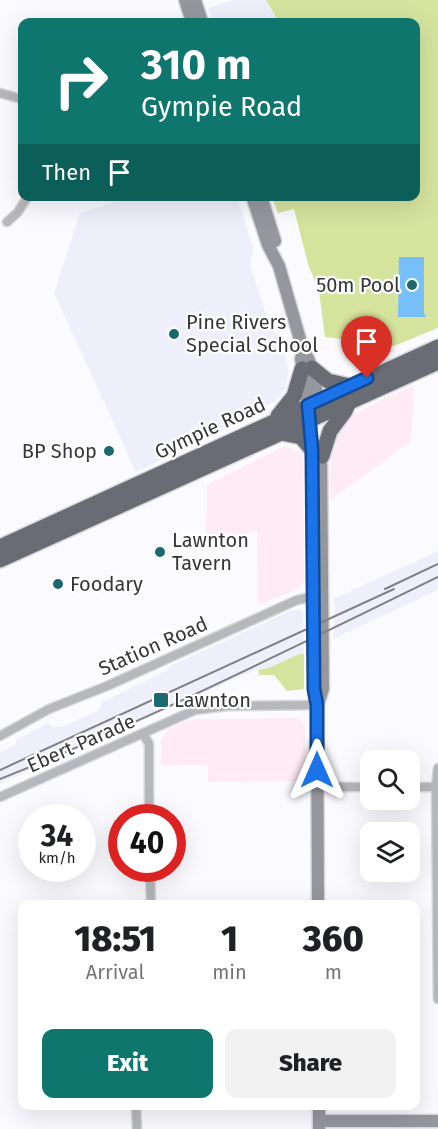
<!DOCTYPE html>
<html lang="en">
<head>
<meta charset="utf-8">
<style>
  :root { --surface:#fff; --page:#f2f2f2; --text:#202124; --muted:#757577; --accent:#0f766e }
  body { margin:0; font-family:"Fira Sans",sans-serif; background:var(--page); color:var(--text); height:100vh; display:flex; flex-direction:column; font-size:22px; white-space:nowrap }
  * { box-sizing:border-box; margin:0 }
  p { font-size:20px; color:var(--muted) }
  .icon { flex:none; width:33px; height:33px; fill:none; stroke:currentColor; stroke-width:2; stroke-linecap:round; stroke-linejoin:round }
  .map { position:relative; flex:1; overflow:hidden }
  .side { position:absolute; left:18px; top:900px; width:402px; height:210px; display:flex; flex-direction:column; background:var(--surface); border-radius:12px; box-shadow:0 6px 24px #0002 }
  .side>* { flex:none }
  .guide { position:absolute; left:18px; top:18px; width:402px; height:183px; border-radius:12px; box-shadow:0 6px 24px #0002; background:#0f766e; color:#fff; overflow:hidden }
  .buttons { position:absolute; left:360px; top:750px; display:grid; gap:12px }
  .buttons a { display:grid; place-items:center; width:60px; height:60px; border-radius:12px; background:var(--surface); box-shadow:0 6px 24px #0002; font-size:30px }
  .speed { position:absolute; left:18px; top:804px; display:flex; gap:12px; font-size:30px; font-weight:700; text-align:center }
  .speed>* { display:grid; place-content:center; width:78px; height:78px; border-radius:50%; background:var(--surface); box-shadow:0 6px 24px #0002; line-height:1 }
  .speed small { font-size:15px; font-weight:400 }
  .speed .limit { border:9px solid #d22; background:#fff; color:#111 }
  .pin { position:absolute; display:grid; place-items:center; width:51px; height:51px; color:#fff; margin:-62px -26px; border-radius:50% 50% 50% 0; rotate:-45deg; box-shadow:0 0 6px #0007 }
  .pin .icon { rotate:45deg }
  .me { position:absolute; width:66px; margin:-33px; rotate:0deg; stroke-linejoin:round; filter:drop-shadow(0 0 4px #0008) }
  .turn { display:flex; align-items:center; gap:21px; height:126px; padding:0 24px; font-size:27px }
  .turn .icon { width:78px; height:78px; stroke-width:2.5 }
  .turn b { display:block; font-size:42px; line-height:51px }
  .then { display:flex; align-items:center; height:57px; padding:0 24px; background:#0003; gap:12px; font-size:22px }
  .eta { display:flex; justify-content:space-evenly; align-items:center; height:102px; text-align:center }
  .eta b { font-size:36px; font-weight:800; line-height:42px }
  .button { display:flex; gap:12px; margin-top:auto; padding:12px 24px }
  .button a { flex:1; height:69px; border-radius:12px; background:var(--accent); color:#fff; font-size:24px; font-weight:800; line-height:69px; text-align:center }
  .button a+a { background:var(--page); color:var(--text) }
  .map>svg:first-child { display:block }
  .commercial { fill:#feebf5 }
  .built { fill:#efeffc }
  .green { fill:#d6e39d }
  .water { fill:#77bff8 }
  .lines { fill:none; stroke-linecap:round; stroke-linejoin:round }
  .street-casing { stroke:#d8d8db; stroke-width:11 }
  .secondary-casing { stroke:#d8d8db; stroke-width:15 }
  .highway-casing { stroke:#d8d8db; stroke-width:18 }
  .street { stroke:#b7b8bc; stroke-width:8 }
  .secondary { stroke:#96979d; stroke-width:12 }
  .highway { stroke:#6a6c73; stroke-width:15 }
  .rail { stroke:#818184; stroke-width:2 }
  .route-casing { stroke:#114b97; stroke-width:15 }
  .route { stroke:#1a73e8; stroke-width:10 }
  .poi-dot { fill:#1c6870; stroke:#fff; stroke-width:2 }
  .labels { text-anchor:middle; stroke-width:4.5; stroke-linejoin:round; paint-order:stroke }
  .poi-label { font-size:20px; fill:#363639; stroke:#fff; text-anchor:start }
  .street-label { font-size:20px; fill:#363639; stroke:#fff }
</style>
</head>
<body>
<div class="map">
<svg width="438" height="1129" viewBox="0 0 438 1129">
  <rect width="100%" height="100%" fill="#fbfbff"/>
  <!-- commercial -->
  <path class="commercial" d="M414,385L411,441L330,500V455L334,441L346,421L372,404Z
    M285,446L301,452L303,458L304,580L300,588L258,605L257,530L206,548L207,485Z
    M298,718L305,725V781L208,782V765H161V739L168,730L183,722L195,719Z"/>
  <!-- built -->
  <path class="built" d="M233,0H266L279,22H213L209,8Z
    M135,196L237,197L253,248L250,265L271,329L280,338L289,371L286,388L279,398L248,418L136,472L54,293L80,213Z
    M438,551V590L333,639L335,604L333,599Z
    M292,610H301L303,613L304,654H299L269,668L255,670L0,784V752L16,745V740L48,723L54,727L65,726L99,710L102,702L166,671L170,666Z"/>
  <!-- green -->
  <path class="green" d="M266,0H438V328L394,346L325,337L319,291L308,264L294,209L278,213L272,197L416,196V22H279Z
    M299,654H304V689L287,691L274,675H259L258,670L269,668Z"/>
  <!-- water -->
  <path class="water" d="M399,257H424V313L426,317H398Z"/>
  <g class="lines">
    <defs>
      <path id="street" d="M0,93L22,99
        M7,222L18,212L28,196
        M143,733L149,744V818
        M0,736L49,709L107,686L297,600L316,596
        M438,768L436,787L438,999
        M317,787H370
        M410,787H436
        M0,797L195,710L228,706L317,705
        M150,868L151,904
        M136,1106L137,1129"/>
      <path id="secondary" d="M185,0L192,22
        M195,0L202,22
        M252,196L268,245L279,266L303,350C315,366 317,388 317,408
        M261,196L275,241
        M303,350L301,359L308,406L312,450L314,689L317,705L318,904
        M318,704L323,689L321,449
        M319,1106V1128
        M319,1121H438"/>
      <path id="highway" d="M312,368L328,381L350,386
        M278,416L294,396L302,369
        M281,433L301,437L312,450
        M322,456L330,431L345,411L349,402
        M0,547L438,347
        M0,560L438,362"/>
    </defs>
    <!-- street casing -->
    <use href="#street" class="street-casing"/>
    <!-- secondary casing -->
    <use href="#secondary" class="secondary-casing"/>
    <!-- highway casing -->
    <use href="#highway" class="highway-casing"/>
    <!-- street -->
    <use href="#street" class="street"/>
    <!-- secondary -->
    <use href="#secondary" class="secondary"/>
    <!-- highway -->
    <use href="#highway" class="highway"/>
    <!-- rail -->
    <path class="rail" d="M385,589L438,564
      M0,770L394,589
      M0,779C149,720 294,647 438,577"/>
  </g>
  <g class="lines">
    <defs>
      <path id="route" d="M317,770V705L314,689L312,450L308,405L367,378"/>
    </defs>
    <!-- route casing -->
    <use href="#route" class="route-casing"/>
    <!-- route -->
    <use href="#route" class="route"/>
  </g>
  <!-- markers -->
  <g class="poi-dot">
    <circle cx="412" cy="285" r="6"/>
    <circle cx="174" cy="334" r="6"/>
    <circle cx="109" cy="451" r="6"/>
    <circle cx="160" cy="552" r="6"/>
    <circle cx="58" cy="584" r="6"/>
    <rect x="153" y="692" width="16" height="16" rx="3"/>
  </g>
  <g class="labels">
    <!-- poi labels -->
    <g class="poi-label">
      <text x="400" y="292" text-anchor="end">50m Pool</text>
      <text x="186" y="329">Pine Rivers<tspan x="186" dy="23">Special School</tspan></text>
      <text x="97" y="458" text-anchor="end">BP Shop</text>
      <text x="172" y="547">Lawnton<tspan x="172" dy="23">Tavern</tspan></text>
      <text x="70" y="591">Foodary</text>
      <text x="174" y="707">Lawnton</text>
    </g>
    <!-- street labels -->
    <g class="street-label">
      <text transform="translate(210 428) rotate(-25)" y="7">Gympie Road</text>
      <text transform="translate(153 646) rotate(-24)" y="7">Station Road</text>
      <text transform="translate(81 743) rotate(-24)" y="7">Ebert Parade</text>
    </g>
  </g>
</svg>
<div class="buttons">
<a><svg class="icon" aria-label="search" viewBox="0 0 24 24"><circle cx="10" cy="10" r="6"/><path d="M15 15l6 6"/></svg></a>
<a><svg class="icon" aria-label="layers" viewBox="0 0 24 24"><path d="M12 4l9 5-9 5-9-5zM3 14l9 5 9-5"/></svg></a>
</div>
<div class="speed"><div>34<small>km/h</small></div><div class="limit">40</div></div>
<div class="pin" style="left:367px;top:378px;background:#d93025"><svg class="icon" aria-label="arrive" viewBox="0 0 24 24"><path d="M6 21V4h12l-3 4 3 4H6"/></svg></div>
<svg class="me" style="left:317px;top:770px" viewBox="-20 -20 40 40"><path d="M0-17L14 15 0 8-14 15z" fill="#1a73e8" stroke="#fff" stroke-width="4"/></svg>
<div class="guide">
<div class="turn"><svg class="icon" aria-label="right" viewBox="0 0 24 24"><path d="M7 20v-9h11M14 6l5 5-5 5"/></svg><div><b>310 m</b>Gympie Road</div></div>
<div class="then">Then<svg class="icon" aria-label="arrive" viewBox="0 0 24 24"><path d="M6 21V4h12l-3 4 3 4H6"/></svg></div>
</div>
<section class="side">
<div class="eta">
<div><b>18:51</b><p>Arrival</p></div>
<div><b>1</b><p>min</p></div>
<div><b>360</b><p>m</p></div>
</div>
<div class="button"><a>Exit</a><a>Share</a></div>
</section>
</div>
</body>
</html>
